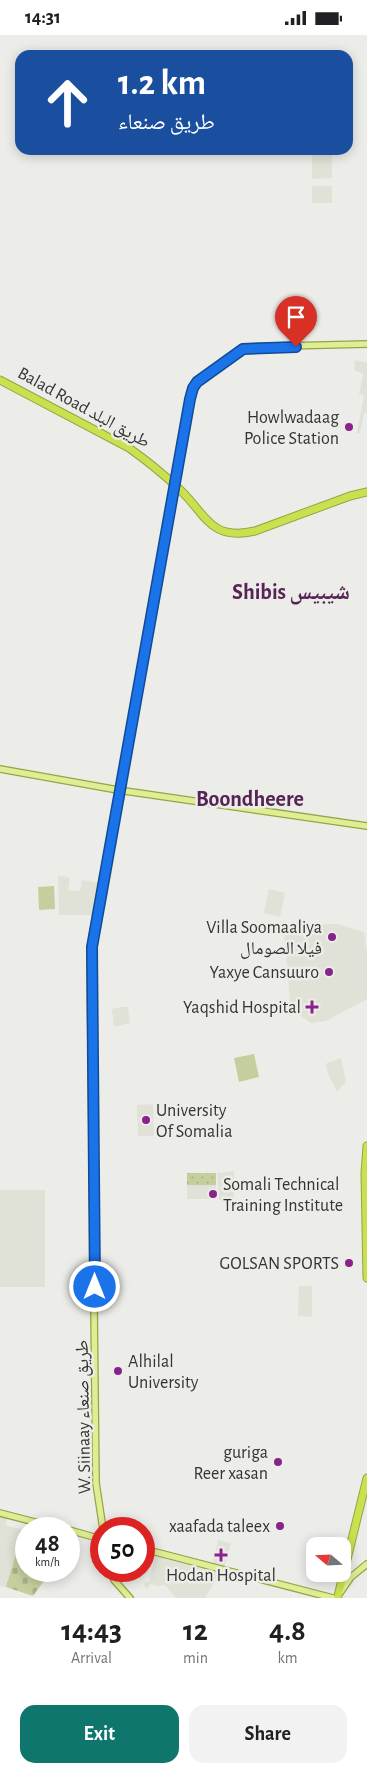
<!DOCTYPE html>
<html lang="en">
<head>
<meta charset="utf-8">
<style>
  :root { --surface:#fff; --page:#f2f2f2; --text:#202124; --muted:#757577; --accent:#0f766e }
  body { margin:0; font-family:"Alegreya Sans","Noto Naskh Arabic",sans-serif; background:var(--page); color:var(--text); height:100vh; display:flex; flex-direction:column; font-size:19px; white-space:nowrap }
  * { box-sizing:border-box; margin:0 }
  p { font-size:16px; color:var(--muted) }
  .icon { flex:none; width:28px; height:28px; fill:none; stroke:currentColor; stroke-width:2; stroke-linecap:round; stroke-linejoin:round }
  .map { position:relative; height:1563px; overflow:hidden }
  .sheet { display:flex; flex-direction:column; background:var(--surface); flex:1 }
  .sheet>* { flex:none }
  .hud { position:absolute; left:15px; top:15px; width:338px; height:105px; border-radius:15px; box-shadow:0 2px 12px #0003; background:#1a4fa0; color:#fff; overflow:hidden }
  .needle { width:32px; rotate:289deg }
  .buttons { position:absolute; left:306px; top:1502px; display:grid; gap:10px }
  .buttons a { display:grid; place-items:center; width:45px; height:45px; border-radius:10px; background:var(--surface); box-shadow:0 2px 12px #0003; font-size:25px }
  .speed { position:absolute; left:15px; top:1482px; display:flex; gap:10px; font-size:25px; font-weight:700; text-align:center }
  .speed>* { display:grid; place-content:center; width:65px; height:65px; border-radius:50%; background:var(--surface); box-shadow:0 2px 12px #0003; line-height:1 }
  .speed small { font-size:12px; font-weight:400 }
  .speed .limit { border:8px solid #d22; background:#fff; color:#111 }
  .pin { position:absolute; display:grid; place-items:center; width:42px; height:42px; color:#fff; margin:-51px -21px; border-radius:50% 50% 50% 0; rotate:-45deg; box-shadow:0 0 5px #0007 }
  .pin .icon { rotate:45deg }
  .me { position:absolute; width:55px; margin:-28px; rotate:0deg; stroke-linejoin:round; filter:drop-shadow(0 0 4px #0008) }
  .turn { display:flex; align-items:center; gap:18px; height:105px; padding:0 20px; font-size:22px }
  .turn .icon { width:65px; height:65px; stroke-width:2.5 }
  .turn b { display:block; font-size:35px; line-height:42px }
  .eta { display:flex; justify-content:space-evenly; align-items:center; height:85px; text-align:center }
  .eta b { font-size:30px; font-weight:700; line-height:35px }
  .action { display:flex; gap:10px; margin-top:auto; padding:10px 20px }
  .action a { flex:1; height:58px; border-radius:15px; background:var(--accent); color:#fff; font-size:20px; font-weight:700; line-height:58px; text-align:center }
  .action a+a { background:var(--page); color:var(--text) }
  .status { display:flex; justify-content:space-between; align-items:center; height:35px; padding:0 25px; background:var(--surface); direction:ltr }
  .status svg { height:14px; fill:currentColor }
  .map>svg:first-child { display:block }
  .built { fill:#e0e2d7 }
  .grass { fill:url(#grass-dots) }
  .cemetery { fill:url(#cemetery-stones) }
  .green { fill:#c5cf9e }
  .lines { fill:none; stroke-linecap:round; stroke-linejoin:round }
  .major-casing { stroke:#96a445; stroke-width:8 }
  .highway-casing { stroke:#96a445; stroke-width:9 }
  .major { stroke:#dfed95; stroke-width:5.5 }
  .highway { stroke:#cae14f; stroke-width:7 }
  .route-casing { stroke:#114b97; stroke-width:12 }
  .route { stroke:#1a73e8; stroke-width:9 }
  .poi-dot { fill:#89228a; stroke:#ecede8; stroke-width:2 }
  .labels { text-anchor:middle; stroke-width:5; stroke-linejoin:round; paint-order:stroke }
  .street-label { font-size:18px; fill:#343432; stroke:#ecede8 }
  .poi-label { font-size:18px; fill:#343432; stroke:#ecede8; text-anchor:end }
  .district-label { font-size:22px; font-weight:bold; fill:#562556; stroke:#ecede8 }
</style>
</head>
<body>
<div class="status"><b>14:31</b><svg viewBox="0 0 49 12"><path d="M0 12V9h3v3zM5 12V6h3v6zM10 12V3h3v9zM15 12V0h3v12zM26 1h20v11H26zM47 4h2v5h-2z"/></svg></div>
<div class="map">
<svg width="367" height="1563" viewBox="0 0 367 1563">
  <defs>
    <pattern id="grass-dots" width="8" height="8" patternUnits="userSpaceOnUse" patternTransform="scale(1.25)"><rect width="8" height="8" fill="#c5cf9e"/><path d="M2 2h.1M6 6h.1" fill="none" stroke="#aab289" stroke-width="1.8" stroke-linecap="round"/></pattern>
    <pattern id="cemetery-stones" width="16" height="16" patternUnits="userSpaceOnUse" patternTransform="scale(1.25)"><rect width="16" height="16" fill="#c5cf9e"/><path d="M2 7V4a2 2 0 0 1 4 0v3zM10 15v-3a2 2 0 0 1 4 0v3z" fill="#aab289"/></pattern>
  </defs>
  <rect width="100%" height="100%" fill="#ecede8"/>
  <!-- built -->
  <path class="built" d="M312,115H332V143L312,144Z
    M312,151H332V168H312Z
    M355,325L367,328V378H364L360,398H357L364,360L359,359L363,339L354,335Z
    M58,840L70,843L68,855L80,856L82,845L100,848L94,880H59Z
    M269,854L285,858L280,882L264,878Z
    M283,886L295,890L337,889L364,897L367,918V964L326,986L311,988L295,977L290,966Z
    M121,972H128L130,988L114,992L112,974Z
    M341,1023L346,1047L337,1056L330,1043L325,1029Z
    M153,1069L154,1101H138L137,1070Z
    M234,1136V1165H219L217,1138Z
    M187,1150H216L217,1164H187Z
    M0,1155H45V1252H0Z
    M299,1251H312V1282L298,1281Z
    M0,1482L7,1483L6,1490L23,1495L6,1552L0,1551Z
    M218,1505L231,1508L224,1534L212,1531Z
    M155,1521L218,1538L220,1539L205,1563H176L165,1550L157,1551L150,1549L148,1554L144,1551L145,1547H149Z"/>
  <!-- grass -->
  <path class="grass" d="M187,1138H216V1150H187Z"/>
  <!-- cemetery -->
  <path class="cemetery" d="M18,1512L26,1515V1536H51L33,1561L6,1552Z"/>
  <!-- green -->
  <path class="green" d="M54,851L55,874L39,875L38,852Z
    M254,1019L259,1042L239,1047L234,1023Z"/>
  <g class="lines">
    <defs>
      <path id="major" d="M0,734L118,755L367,791
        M0,1478L62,1494
        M103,1494L96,1448L90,915L190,359L196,346L243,312L367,309
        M69,1495L101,1504
        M144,1514L333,1563
        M111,1536L114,1545L130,1563
        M340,1558L351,1542L367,1529"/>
      <path id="highway" d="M0,345L129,413C146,425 162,438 177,452C205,476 208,507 255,496L350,461L367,457
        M367,1111L365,1138L367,1243
        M338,1561L367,1443"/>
    </defs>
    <!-- major casing -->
    <use href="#major" class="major-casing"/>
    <!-- highway casing -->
    <use href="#highway" class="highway-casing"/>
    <!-- major -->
    <use href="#major" class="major"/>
    <!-- highway -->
    <use href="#highway" class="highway"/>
  </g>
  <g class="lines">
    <defs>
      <path id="route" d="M95,1252L92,912L190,364L193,353L197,347L243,314L296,312"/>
    </defs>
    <!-- route casing -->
    <use href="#route" class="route-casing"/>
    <!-- route -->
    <use href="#route" class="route"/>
  </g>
  <!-- markers -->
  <g class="poi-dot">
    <circle cx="349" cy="392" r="5"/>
    <circle cx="332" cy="902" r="5"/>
    <circle cx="329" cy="937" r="5"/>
    <path d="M309.5 964.5h5v5h5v5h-5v5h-5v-5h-5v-5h5z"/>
    <circle cx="146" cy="1085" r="5"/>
    <circle cx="213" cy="1159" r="5"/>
    <circle cx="349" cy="1228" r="5"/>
    <circle cx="118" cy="1336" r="5"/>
    <circle cx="278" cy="1427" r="5"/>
    <circle cx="280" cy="1491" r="5"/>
    <path d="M218.5 1512.5h5v5h5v5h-5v5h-5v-5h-5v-5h5z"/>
  </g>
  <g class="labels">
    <!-- street labels -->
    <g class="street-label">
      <text transform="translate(84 372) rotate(29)" y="6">Balad Road طريق البلد</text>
      <text transform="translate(83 1382) rotate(-91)" y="6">W. Siinaay طريق صنعاء</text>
    </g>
    <!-- poi labels -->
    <g class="poi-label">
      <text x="339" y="388">Howlwadaag<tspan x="339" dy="21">Police Station</tspan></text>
      <text x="322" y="898">Villa Soomaaliya<tspan x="322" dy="21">فيلا الصومال</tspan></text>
      <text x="319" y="943">Yaxye Cansuuro</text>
      <text x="301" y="978">Yaqshid Hospital</text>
      <text x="156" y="1081" text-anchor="start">University<tspan x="156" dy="21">Of Somalia</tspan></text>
      <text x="223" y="1155" text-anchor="start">Somali Technical<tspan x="223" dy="21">Training Institute</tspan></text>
      <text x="339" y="1234">GOLSAN SPORTS</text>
      <text x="128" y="1332" text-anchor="start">Alhilal<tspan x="128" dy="21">University</tspan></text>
      <text x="268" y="1423">guriga<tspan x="268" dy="21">Reer xasan</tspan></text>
      <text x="270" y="1497">xaafada taleex</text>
      <text x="221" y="1546" text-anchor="middle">Hodan Hospital</text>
    </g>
    <!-- district labels -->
    <g class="district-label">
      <text x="291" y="564">Shibis شيبيس</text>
      <text x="250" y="771">Boondheere</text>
    </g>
  </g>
</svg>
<div class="buttons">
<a><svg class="needle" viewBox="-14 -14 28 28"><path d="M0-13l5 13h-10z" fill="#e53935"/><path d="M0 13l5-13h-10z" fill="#757577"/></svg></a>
</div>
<div class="speed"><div>48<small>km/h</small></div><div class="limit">50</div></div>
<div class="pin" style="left:296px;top:312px;background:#d93025"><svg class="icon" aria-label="arrive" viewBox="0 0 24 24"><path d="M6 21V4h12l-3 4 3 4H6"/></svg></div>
<svg class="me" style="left:95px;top:1252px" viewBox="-20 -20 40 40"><circle r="17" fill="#1a73e8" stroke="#fff" stroke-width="3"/><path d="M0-11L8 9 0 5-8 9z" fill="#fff"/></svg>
<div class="hud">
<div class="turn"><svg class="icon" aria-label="ahead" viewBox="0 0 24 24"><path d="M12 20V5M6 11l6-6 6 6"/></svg><div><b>1.2 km</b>طريق صنعاء</div></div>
</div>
</div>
<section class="sheet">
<div class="eta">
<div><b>14:43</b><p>Arrival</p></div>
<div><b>12</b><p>min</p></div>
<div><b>4.8</b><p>km</p></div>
</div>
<div class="action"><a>Exit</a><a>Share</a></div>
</section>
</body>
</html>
